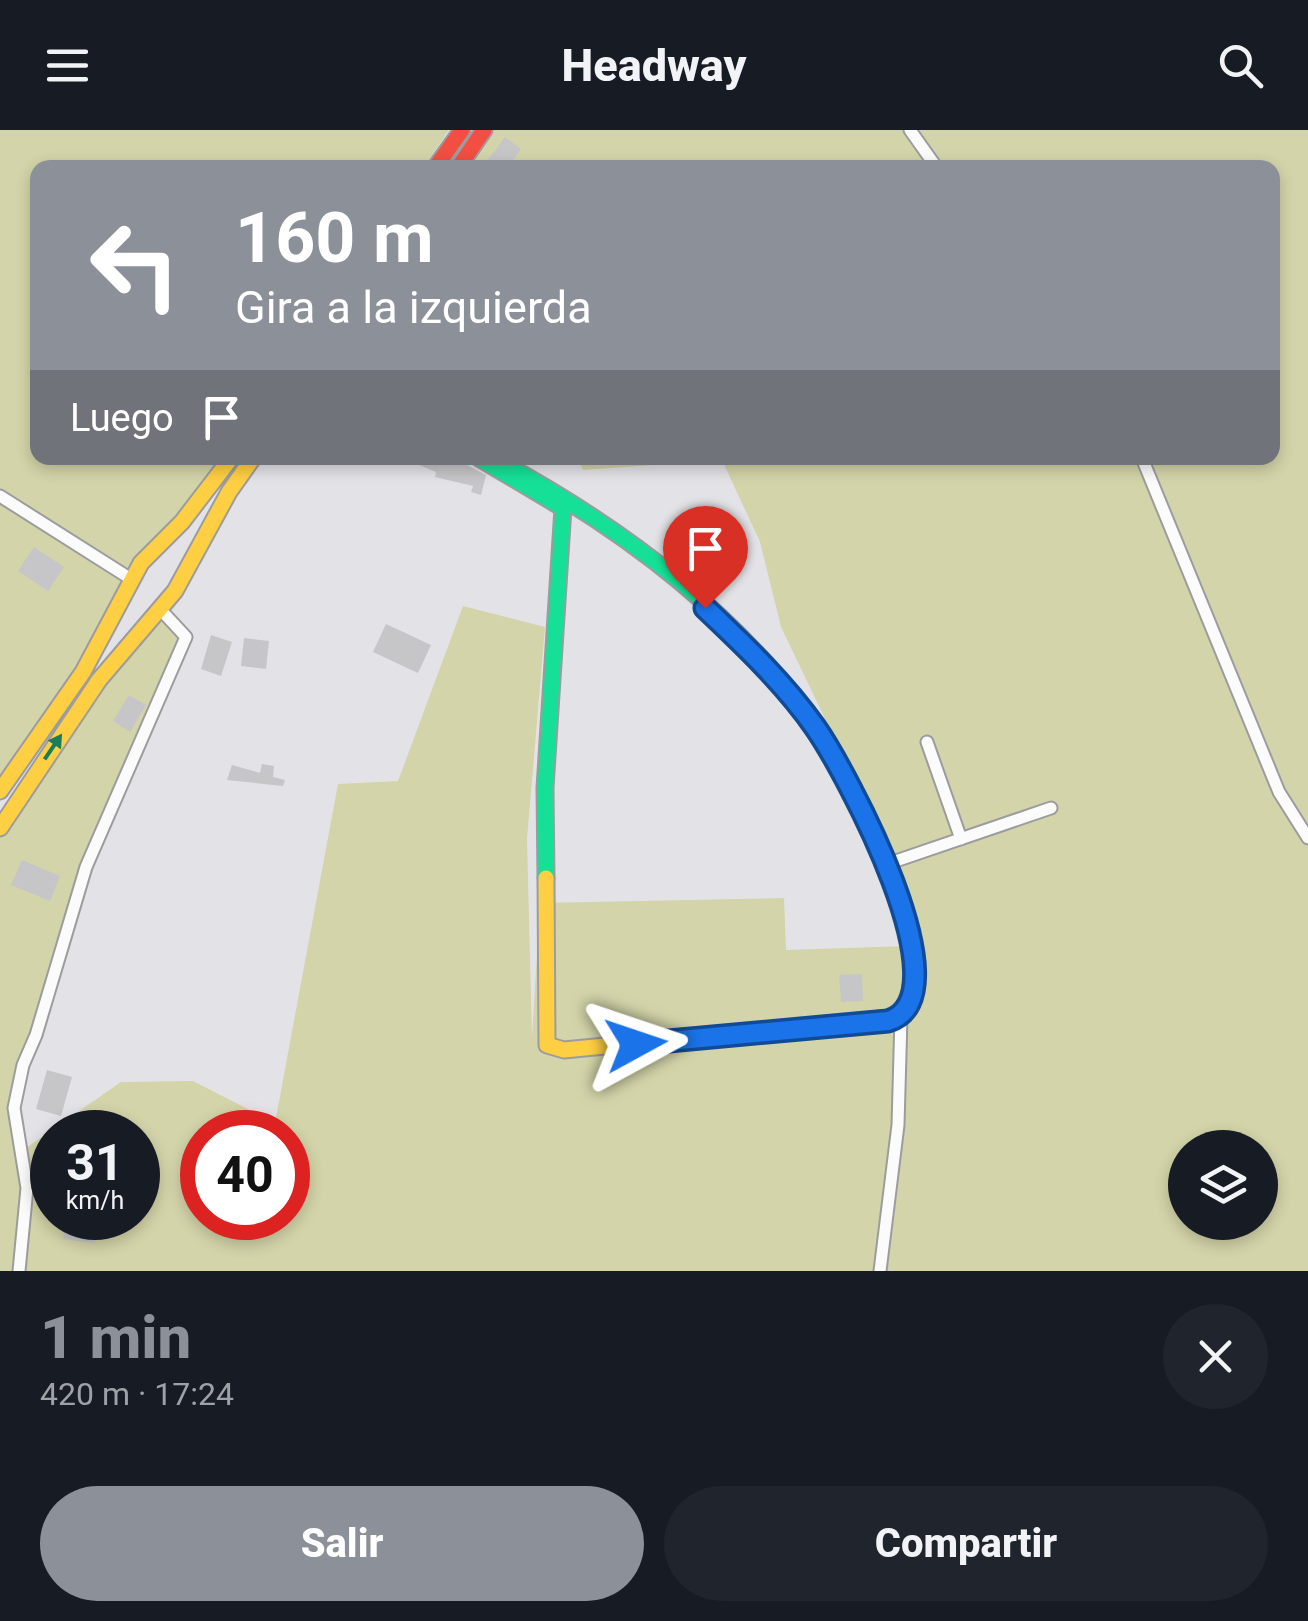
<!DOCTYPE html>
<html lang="es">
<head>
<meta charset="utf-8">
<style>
  :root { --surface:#171b24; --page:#20242c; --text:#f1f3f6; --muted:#9ea1a6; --accent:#8c9099 }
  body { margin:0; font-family:Roboto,sans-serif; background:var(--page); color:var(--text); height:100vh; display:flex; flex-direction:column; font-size:38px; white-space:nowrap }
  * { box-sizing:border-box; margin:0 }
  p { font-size:32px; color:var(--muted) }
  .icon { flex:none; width:55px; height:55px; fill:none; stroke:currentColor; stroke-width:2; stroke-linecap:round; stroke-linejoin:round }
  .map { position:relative; height:1141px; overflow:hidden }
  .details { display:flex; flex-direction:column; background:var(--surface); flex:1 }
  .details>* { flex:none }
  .hud { position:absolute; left:30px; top:30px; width:1250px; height:305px; border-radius:20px; box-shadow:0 5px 15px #0003; background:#8c9099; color:#fff; overflow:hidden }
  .buttons { position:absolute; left:1168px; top:1000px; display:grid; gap:20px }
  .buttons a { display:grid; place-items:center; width:110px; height:110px; border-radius:50%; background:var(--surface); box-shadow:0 5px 15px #0003; font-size:50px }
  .speed { position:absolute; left:30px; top:980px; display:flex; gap:20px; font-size:50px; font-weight:700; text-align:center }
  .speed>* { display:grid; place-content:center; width:130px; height:130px; border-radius:50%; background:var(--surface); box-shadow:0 5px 15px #0003; line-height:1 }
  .speed small { font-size:25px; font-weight:400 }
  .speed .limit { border:15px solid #d22; background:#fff; color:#111 }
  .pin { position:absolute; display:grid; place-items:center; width:85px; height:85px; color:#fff; margin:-102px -42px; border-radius:50% 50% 50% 0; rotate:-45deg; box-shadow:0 0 10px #0007 }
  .pin .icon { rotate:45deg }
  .me { position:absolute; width:110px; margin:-55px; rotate:85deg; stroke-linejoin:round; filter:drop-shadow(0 0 8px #0008) }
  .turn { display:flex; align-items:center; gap:35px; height:210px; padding:0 40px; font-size:45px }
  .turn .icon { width:130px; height:130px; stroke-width:2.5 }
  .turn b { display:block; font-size:70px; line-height:85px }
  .then { display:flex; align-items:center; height:95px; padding:0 40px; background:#0003; gap:20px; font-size:38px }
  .round { display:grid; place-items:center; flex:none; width:105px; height:105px; border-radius:52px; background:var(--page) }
  .overview { display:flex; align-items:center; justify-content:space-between; height:170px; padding:0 40px }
  h1 { font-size:60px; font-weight:800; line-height:75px; color:var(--accent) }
  .primary-button { display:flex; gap:20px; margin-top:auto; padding:20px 40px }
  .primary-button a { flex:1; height:115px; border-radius:60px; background:var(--accent); color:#fff; font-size:40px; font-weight:800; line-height:115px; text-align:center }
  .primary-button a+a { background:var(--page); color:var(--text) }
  header { display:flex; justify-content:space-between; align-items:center; height:130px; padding:0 40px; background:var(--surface); font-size:45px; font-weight:800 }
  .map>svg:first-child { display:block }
  .green { fill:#d3d4a9; fill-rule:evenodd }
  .building { fill:#c6c5c7 }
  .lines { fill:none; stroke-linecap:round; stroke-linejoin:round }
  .street-casing { stroke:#9c9c9f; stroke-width:15 }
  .fast-casing { stroke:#9c9c9f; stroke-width:19 }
  .slow-casing { stroke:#9c9c9f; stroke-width:19 }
  .jam-casing { stroke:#9c9c9f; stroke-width:19 }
  .street { stroke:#fbfbfb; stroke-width:11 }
  .fast { stroke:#16e098; stroke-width:15 }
  .slow { stroke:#ffcf43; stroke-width:15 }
  .jam { stroke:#f24e42; stroke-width:15 }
  .oneway { fill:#1a7e5c }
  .route-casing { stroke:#114b97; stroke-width:25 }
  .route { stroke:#1a73e8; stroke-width:18 }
</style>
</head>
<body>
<header><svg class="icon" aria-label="menu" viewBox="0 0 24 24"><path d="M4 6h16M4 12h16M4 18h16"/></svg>Headway<svg class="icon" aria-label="search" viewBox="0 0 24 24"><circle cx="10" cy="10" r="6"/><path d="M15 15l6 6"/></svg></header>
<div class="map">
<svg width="1308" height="1141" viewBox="0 0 1308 1141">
  <rect width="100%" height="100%" fill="#e3e3e7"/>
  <!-- green -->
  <path class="green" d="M0,0H449L424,37L38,38V328H224L131,449L0,661Z
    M484,0H1308V1141H0V698L161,480L183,501L86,737L14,978L23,1020L121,952L193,951L275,993L338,654L398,651L463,476L545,497L527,709L532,908L540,773L784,768L786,820L909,816L863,668L781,497L760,412L722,330L583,340L577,328H1272V38L458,37ZM52,1002H138V1088H52ZM202,1002H288V1088H202ZM1185,1018H1260V1092H1185Z"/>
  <!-- building -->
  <path class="building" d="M505,7L521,19L507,38H490L485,34Z
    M402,328H439L465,334L486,345L481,365L471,362L473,356L435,347L436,342Z
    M34,417L64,437L48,461L18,441Z
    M386,494L431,515L418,543L373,522Z
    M211,505L232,512L221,546L201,539Z
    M244,508L269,511L266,539L241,536Z
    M129,565L146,575L130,602L113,591Z
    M262,634L274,636L273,647L285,650L283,656L227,650L232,635L260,643Z
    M22,730L60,746L50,771L11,755Z
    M862,844L863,871L841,872L839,845Z
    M47,940L72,947L61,986L36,979Z
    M66,1088H98L95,1113L63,1109Z"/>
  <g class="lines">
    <defs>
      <path id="street" d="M910,0L937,38
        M1142,328L1279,662L1308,708
        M0,366L131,449
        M927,612L961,709
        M884,735L1051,678
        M19,1141L27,1058L14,978L23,935L36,905L86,737L186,507L161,480
        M880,1141L898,995L901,887"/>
      <path id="fast" d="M479,328L563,378L545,658L546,748
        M493,328C633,403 767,504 846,645C864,679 876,716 891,751C908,793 935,847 901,887L811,896"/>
      <path id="slow" d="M0,661L83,542L141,433L182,392L231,328
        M0,698L99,550L175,461L229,362L253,328
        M546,748L547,915L564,920L811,896"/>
      <path id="jam" d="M435,38L462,0
        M458,38L484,0"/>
    </defs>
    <!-- street casing -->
    <use href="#street" class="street-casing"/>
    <!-- fast casing -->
    <use href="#fast" class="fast-casing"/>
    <!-- slow casing -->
    <use href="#slow" class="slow-casing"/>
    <!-- jam casing -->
    <use href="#jam" class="jam-casing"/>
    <!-- street -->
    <use href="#street" class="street"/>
    <!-- fast -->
    <use href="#fast" class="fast"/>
    <!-- slow -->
    <use href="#slow" class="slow"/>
    <!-- jam -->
    <use href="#jam" class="jam"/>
  </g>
  <!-- one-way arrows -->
  <defs><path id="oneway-solid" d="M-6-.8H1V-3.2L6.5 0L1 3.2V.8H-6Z" transform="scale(2.5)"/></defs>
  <use class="oneway" href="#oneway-solid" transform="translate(53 617) rotate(-56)"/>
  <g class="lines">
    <defs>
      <path id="route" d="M636,914L888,891C968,867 845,640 815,597C784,553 744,515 705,478"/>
    </defs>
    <!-- route casing -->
    <use href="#route" class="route-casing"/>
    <!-- route -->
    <use href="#route" class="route"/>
  </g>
</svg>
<div class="buttons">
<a><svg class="icon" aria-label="layers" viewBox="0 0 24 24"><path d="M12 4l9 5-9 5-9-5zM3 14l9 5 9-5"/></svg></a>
</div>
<div class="speed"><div>31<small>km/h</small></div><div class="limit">40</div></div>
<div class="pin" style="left:705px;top:478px;background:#d93025"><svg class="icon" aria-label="arrive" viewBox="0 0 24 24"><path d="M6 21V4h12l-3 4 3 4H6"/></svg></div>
<svg class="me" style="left:636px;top:914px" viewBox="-20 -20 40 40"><path d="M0-17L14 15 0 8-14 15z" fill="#1a73e8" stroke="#fff" stroke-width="4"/></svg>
<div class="hud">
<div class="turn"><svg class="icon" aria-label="left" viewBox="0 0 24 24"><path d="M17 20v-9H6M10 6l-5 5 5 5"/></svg><div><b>160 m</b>Gira a la izquierda</div></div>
<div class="then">Luego<svg class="icon" aria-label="arrive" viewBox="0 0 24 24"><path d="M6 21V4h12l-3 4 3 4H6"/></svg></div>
</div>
</div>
<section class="details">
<div class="overview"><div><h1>1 min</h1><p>420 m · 17:24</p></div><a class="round"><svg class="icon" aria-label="close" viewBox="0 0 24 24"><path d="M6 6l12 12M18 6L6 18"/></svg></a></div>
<div class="primary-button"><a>Salir</a><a>Compartir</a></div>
</section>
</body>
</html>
